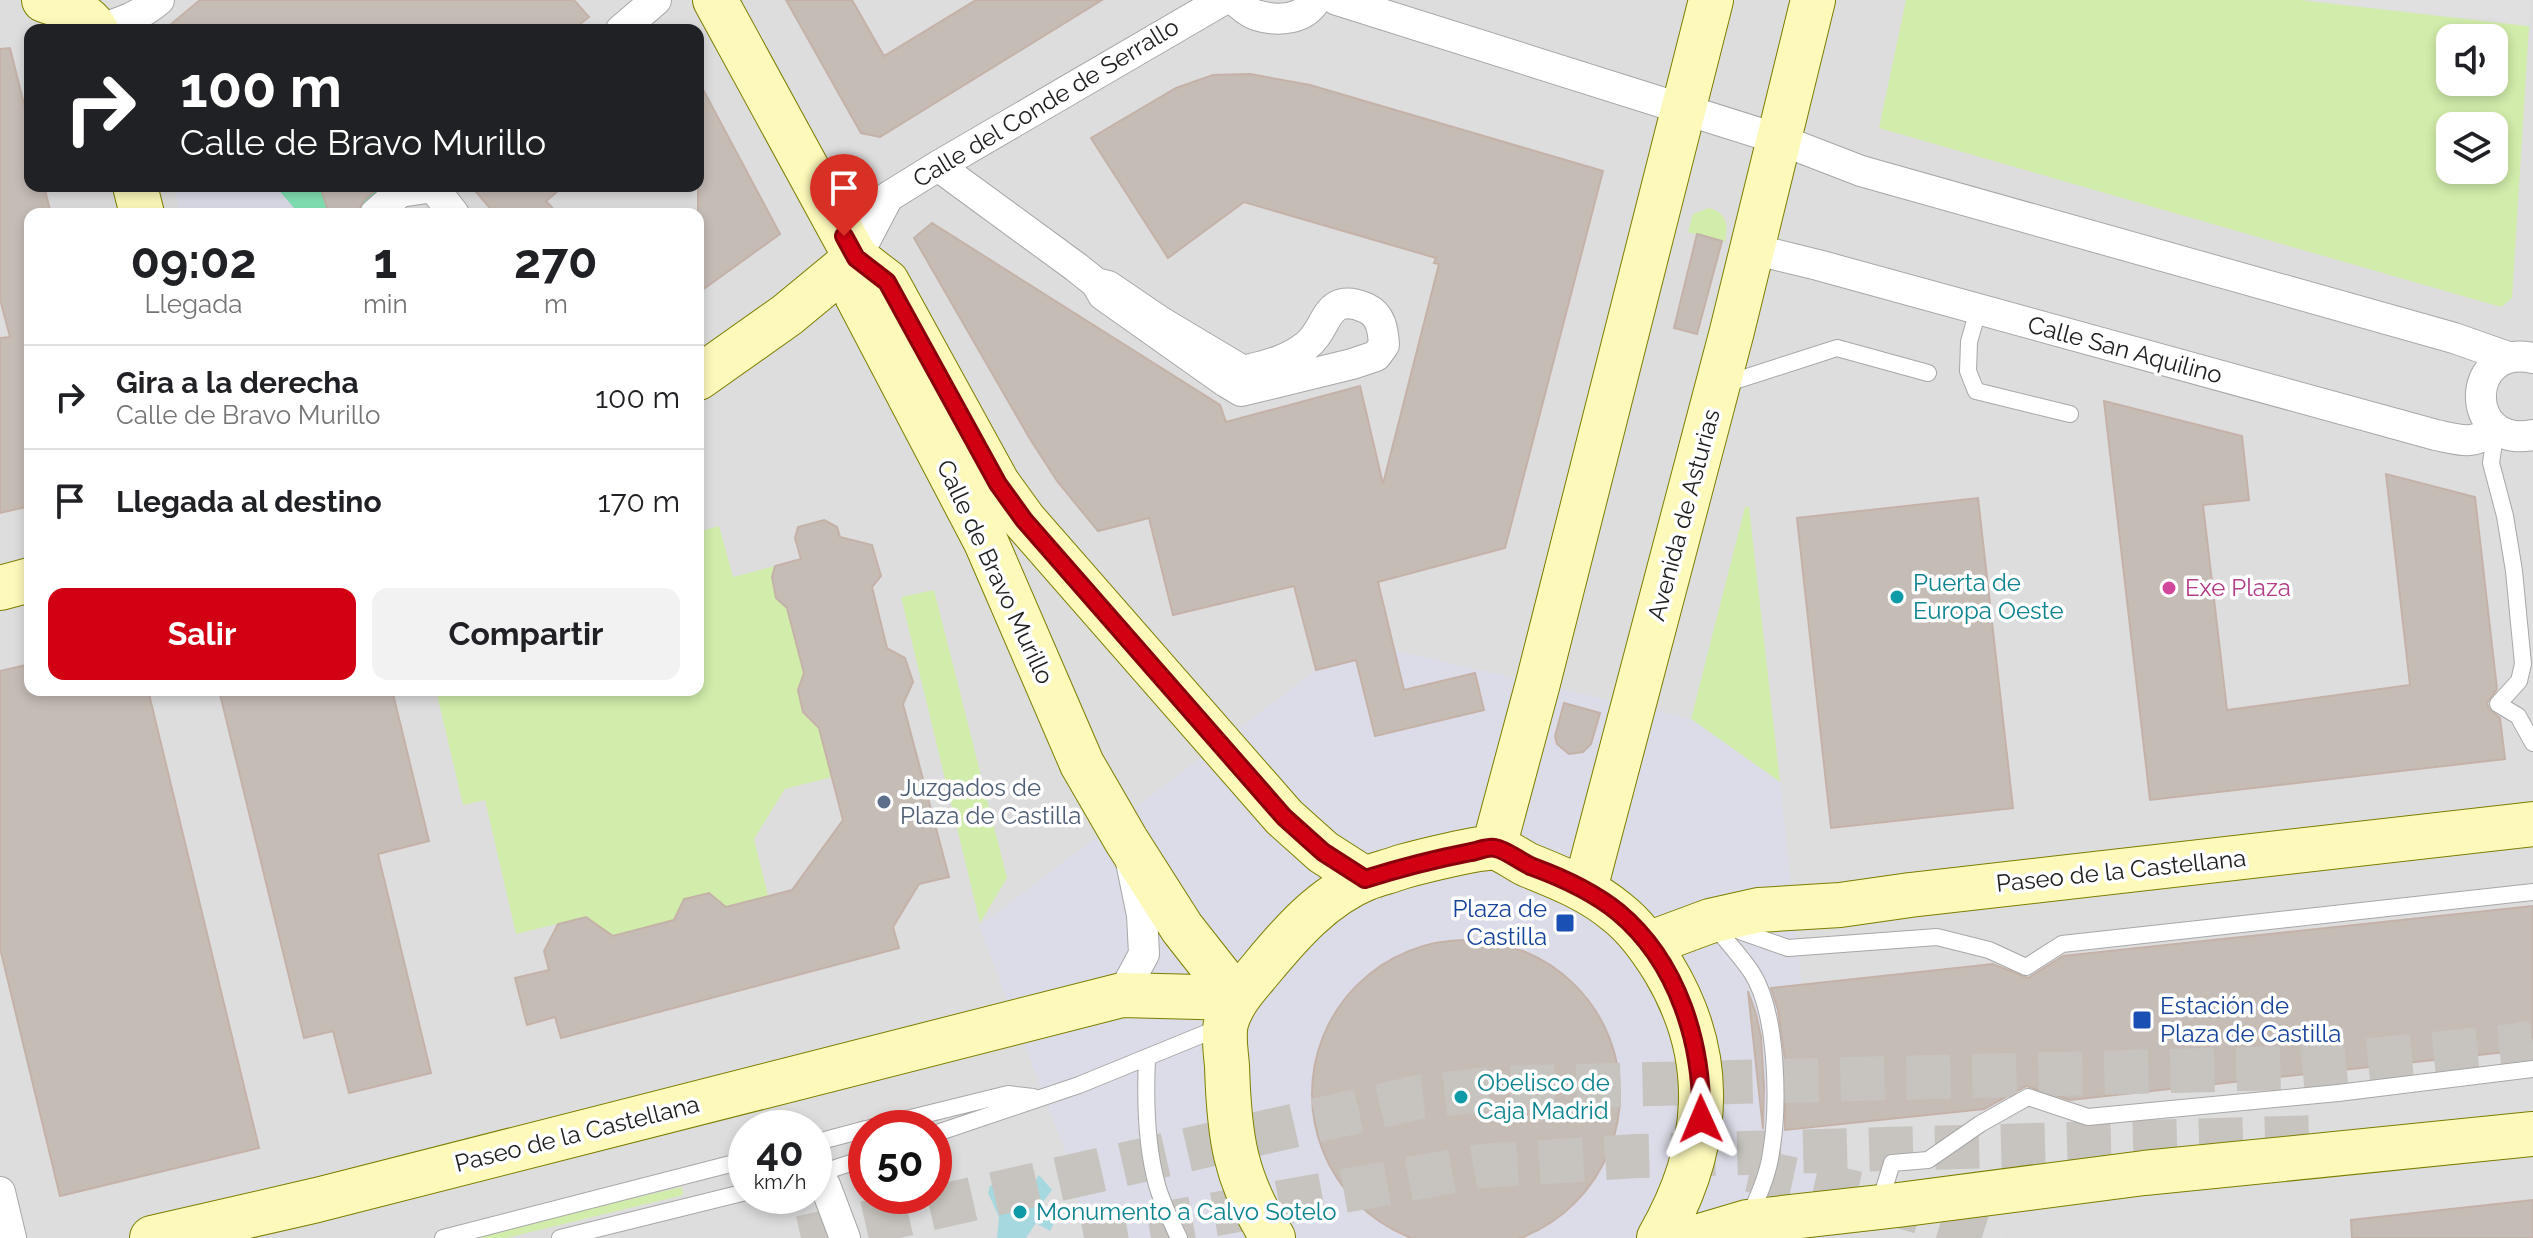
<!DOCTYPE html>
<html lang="es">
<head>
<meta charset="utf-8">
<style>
  :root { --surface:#fff; --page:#f2f2f2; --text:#202124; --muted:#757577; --line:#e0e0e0; --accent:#d10013 }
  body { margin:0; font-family:Raleway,sans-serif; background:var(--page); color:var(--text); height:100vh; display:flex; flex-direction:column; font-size:30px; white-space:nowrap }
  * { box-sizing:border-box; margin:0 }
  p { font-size:26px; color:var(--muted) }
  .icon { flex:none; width:44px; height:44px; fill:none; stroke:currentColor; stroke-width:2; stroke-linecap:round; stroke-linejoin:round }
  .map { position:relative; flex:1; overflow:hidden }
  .drawer { position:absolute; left:24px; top:208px; width:680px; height:488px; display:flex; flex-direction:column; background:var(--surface); border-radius:16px; box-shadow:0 4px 12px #0003 }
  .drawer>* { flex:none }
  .guide { position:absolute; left:24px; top:24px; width:680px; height:168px; border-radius:16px; box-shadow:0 4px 12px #0003; background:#202124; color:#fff; overflow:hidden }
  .fabs { position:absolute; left:2436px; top:24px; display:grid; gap:16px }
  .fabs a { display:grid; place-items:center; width:72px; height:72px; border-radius:16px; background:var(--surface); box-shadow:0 4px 12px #0003; font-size:40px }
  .speed { position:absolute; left:728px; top:1110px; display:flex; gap:16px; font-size:40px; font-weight:700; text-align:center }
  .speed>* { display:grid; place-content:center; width:104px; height:104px; border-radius:50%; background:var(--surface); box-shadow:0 4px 12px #0003; line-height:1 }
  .speed small { font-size:20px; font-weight:400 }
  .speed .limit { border:12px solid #d22; background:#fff; color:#111 }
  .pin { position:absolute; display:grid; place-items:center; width:68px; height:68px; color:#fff; margin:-82px -34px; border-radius:50% 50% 50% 0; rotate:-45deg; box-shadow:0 0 8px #0007 }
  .pin .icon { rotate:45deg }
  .me { position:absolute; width:88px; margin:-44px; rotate:359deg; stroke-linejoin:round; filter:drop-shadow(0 0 6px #0008) }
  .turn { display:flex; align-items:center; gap:28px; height:168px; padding:0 24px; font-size:36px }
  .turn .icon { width:104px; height:104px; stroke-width:2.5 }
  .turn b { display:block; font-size:56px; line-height:68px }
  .eta { display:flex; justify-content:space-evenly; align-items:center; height:136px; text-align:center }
  .eta b { font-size:48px; font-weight:700; line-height:56px }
  .action { display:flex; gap:16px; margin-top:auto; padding:16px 24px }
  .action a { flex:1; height:92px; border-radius:16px; background:var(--accent); color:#fff; font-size:32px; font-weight:700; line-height:92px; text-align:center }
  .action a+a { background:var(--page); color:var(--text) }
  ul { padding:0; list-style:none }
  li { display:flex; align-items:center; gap:24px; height:104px; padding:0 24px; border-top:2px solid var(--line) }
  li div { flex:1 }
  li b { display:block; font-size:30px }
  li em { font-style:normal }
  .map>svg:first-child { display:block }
  .residential { fill:#dedddd; fill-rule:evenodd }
  .grass { fill:#d1ecab; fill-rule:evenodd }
  .pitch { fill:#82e2b4 }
  .parking { fill:#e0e0e0 }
  .plaza { fill:#dbdce7 }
  .water { fill:#a6d8e0 }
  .building { fill:#c6bcb6; stroke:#c4b2a8; stroke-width:2 }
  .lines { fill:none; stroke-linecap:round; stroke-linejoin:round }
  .highway-tunnel { stroke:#c7c4bf; stroke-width:44; stroke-dasharray:44 22; stroke-linecap:butt }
  .lane-casing { stroke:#a7a7a7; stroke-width:18 }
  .street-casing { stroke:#a7a7a7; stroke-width:32 }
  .secondary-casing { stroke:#7c7e01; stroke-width:46 }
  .lane { stroke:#fff; stroke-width:16 }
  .street { stroke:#fff; stroke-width:30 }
  .secondary { stroke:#fcf9ba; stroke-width:44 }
  .route-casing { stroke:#88000c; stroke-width:20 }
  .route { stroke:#d10013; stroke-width:14 }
  .hotel-dot { fill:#d1479c; stroke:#fff; stroke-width:3 }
  .culture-dot { fill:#0f9aa8; stroke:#fff; stroke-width:3 }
  .service-dot { fill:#5c6f8a; stroke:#fff; stroke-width:3 }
  .transit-dot { fill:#1a4fb4; stroke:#fff; stroke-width:3 }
  .labels { text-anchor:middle; stroke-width:7; stroke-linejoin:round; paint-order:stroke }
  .street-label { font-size:24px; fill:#202020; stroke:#fff }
  .culture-label { font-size:24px; fill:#0d838f; stroke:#fff; text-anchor:start }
  .hotel-label { font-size:24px; fill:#b23c85; stroke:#fff; text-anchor:start }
  .service-label { font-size:24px; fill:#4e5e75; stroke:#fff; text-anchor:start }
  .transit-label { font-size:24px; fill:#164399; stroke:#fff; text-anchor:end }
</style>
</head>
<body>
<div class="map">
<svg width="2533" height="1238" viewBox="0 0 2533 1238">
  <rect width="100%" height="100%" fill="#f1ede7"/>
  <!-- residential -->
  <path class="residential" d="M0,0H2533V1238H0ZM30,30H698V186H30ZM2450,38H2494V82H2450ZM2450,126H2494V170H2450ZM30,214H698V690H30ZM746,1128H814V1196H746ZM866,1128H934V1196H866Z"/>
  <!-- grass -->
  <path class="grass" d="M1906,0H2301L2529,26L2512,298L2501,307L1879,128ZM2494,38V82H2450V38ZM2494,126V170H2450V126Z
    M1709,208C1728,213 1728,226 1725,242L1688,232L1693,214Z
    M1745,507H1749L1780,782L1691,719Z
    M719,526L733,577L775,566L772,577L776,598L787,608L804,673L803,712L819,728L832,777L785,789L754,839L768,896L726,907L709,894L684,899L674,920L613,936L586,917L516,934L485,800L463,805L436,690H698V532Z
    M934,590L1007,878L980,923L901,597Z
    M682,1187L683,1195L506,1238H463Z"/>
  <!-- pitch -->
  <path class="pitch" d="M275,186H385L403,214H299Z"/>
  <!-- parking -->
  <path class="parking" d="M2301,0H2531L2529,26Z"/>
  <!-- plaza -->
  <path class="plaza" d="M173,186H275L299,214H180Z
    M1394,650L1691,719L1780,782L1829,1238H1091L1084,1226L1069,1162L979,926L1316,670Z"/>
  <!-- water -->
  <path class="water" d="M1039,1175L1052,1190L1040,1206L1042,1212L1056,1219L1050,1231L1036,1223L1026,1238H997L999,1217L988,1193L990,1186C1004,1176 1016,1181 1028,1192Z"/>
  <!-- building -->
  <path class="building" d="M200,0H574L589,17L573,30H164Z
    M786,0H852L884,56L976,0H1102L880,137L861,133Z
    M10,48L30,128V186H44L51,214H30V506L0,513V338L10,337L0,299V49Z
    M1250,74L1310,85L1603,171L1505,548L1378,582L1404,690L1475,673L1484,710L1375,736L1356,660L1316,670L1294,586L1173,615L1149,518L1098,531L1057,481L1030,439L914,238L932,223L1220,405L1226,422L1360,386L1383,484L1439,264L1434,263L1436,258L1244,202L1168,258L1091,138L1176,88L1213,75Z
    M698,80L780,234L698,293Z
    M320,186H380L363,201L357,214H329Z
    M471,186H564L546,201L558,214H495Z
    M1697,234L1722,241L1697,334L1674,328Z
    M2104,401L2242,436L2249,500L2203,505L2227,710L2410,685L2386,474L2475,497L2497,689L2487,703L2489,709L2500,718L2505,759L2150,800Z
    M1978,498L2013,808L1831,828L1797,518Z
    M824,520L837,527L840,537L872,545L881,576L872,587L887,648L905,658L913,682L903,704L949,877L919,884L893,927L899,948L561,1038L555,1017L527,1025L515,978L549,970L544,951L558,924L586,917L613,936L674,920L684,899L709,893L726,907L792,890L843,820L819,728L803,712L798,690L804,673L787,608L776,598L772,577L775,566L801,559L795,538L798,527Z
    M30,664V690H148L259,1148L60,1196L0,948V671Z
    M219,690H392L429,841L378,854L431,1073L349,1093L333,1031L304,1038Z
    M1564,703L1600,713L1591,744L1583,752L1569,754L1557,744L1555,736Z
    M2533,906V1049L2070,1100L2026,1086L1984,1109L1785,1130V1060L1778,1010L1771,988L1993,964L2028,978L2063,956Z
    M1312 1094a154 154 0 1 1 308 0a154 154 0 1 1-308 0Z
    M1748,991L1756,1014L1761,1037L1764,1086L1763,1129Z
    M2533,1200V1238H2352L2351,1220Z"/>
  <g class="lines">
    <!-- highway-tunnel -->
    <path class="highway-tunnel" d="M1750,1170L1865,1195L2005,1238
      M801,1238L1419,1097L1498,1088L2291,1068L2514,1046L2533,1042
      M1084,1238L1481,1166L1637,1156L2322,1137"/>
    <defs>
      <path id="lane" d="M1978,310L1969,342L1968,371L1976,391L2070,414
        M1722,385L1837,348L1928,373
        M2496,429L2491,463L2505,516L2514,571L2523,664L2519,681L2498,704L2518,716L2533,743
        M1714,925C1726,941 1741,956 1752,973C1778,1014 1779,1106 1771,1153C1768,1175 1758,1197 1749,1217
        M1731,928L1788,948L1937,937L1989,950L2026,967L2062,944L2533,892
        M1147,1059C1145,1101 1146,1145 1157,1185C1162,1203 1171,1221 1179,1238
        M870,1128L1008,1094L1033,1097
        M934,1134L1079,1085L1221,1027
        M814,1143L866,1129
        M814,1175L866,1158
        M1880,1202L1892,1163L1928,1160L1980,1124L2028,1097L2088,1117L2338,1093L2533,1069
        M443,1238L746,1160
        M560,1238L746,1192"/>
      <path id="street" d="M1234,0C1241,5 1248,13 1256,15C1277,22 1304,20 1316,0
        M1337,0L1778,139L1861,171L2454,338L2508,357
        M96,30C120,23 140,16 159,0
        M621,30L656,0
        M938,166L1076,267L1096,283L1103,295L1226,382L1241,391L1352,364L1376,356L1384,345C1383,329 1381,315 1366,308C1324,290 1329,329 1306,346C1287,361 1267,365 1243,371L1161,322L1108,286L1096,283
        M375,214L400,192L433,187L454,214
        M1752,249L1818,265L2436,435C2463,441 2472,445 2496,429
        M856,258L888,197L938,166L1223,0
        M2533,358C2464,343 2463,449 2533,435
        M1122,995L1144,954L1142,915L1131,862
        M814,1176L825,1185L845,1238
        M0,1192L11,1238"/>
      <path id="secondary" d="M44,0C64,7 85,11 96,30
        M715,0L856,258L887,282L998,484L1024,520L1284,817L1323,852L1365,879
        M135,186L142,214
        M856,258L857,296L986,542L1082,764L1126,840L1182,928L1237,998
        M698,378L787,315L856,258
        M0,588L30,580
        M1494,847L1538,683L1711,0
        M1585,889L1732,331L1813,0
        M1648,944L1710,921L1759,910L1840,905L1910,895L2533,824
        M152,1238L317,1200L1122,995L1237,998
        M1273,1238C1234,1179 1229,1134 1227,1066C1226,1053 1223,1036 1226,1023C1232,1001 1248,985 1262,968C1291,933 1323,896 1367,878C1378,874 1390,871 1401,867C1415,863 1486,845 1496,848C1507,851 1517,860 1528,865C1560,878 1591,890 1618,913C1637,928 1651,948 1664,969C1718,1059 1710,1149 1659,1238
        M1693,1238L1747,1222L1898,1205L2144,1173L2533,1134"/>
    </defs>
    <!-- lane casing -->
    <use href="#lane" class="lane-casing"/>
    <!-- street casing -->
    <use href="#street" class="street-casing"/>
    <!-- secondary casing -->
    <use href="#secondary" class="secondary-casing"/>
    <!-- lane -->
    <use href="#lane" class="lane"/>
    <!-- street -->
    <use href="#street" class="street"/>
    <!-- secondary -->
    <use href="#secondary" class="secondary"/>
  </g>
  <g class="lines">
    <defs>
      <path id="route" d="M844,236L856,258L887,282L998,484L1024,520L1284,817L1323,852L1365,879C1400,868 1435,859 1471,852C1478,851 1488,846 1495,848C1507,850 1520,862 1533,867C1563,878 1592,891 1618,912C1678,962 1703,1044 1701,1119"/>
    </defs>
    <!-- route casing -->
    <use href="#route" class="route-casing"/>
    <!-- route -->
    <use href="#route" class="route"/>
  </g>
  <!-- markers -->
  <circle class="hotel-dot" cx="2169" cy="588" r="8"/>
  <g class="culture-dot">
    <circle cx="1897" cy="597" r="8"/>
    <circle cx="1461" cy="1097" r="8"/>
    <circle cx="1020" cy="1212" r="8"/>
  </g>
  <circle class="service-dot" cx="884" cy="802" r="8"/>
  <g class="transit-dot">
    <rect x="1555" y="913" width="20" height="20" rx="4"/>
    <rect x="2132" y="1010" width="20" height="20" rx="4"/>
  </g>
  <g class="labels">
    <!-- street labels -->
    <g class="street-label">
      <text transform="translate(1046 103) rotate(-31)" y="8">Calle del Conde de Serrallo</text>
      <text transform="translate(2125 350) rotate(15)" y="8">Calle San Aquilino</text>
      <text transform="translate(1684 515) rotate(-75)" y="8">Avenida de Asturias</text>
      <text transform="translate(995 572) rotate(65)" y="8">Calle de Bravo Murillo</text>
      <text transform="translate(2121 871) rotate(-6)" y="8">Paseo de la Castellana</text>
      <text transform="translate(577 1134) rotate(-14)" y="8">Paseo de la Castellana</text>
    </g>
    <!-- culture labels -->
    <g class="culture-label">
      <text x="1913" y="591">Puerta de<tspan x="1913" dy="28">Europa Oeste</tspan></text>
      <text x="1477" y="1091">Obelisco de<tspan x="1477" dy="28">Caja Madrid</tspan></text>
      <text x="1036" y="1220">Monumento a Calvo Sotelo</text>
    </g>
    <!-- hotel labels -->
    <g class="hotel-label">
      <text x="2185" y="596">Exe Plaza</text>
    </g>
    <!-- service labels -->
    <g class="service-label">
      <text x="900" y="796">Juzgados de<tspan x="900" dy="28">Plaza de Castilla</tspan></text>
    </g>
    <!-- transit labels -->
    <g class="transit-label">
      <text x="1547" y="917">Plaza de<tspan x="1547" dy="28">Castilla</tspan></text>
      <text x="2160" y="1014" text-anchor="start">Estación de<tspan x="2160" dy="28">Plaza de Castilla</tspan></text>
    </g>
  </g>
</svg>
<div class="fabs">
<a><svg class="icon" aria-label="sound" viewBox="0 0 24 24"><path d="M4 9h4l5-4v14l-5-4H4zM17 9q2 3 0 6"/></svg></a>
<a><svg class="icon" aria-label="layers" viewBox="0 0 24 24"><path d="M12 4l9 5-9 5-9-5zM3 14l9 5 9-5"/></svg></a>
</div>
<div class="speed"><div>40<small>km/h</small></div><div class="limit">50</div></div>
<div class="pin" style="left:844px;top:236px;background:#d93025"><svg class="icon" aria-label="arrive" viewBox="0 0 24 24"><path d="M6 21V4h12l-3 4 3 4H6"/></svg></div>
<svg class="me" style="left:1701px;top:1119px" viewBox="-20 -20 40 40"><path d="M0-17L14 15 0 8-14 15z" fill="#d10013" stroke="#fff" stroke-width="4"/></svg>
<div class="guide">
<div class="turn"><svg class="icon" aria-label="right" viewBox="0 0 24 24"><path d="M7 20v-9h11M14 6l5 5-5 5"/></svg><div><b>100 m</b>Calle de Bravo Murillo</div></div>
</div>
<section class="drawer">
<div class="eta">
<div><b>09:02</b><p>Llegada</p></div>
<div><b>1</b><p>min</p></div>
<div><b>270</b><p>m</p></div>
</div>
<ul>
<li><svg class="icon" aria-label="right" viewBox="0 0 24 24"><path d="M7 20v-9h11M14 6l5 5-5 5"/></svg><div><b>Gira a la derecha</b><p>Calle de Bravo Murillo</p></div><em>100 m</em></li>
<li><svg class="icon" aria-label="arrive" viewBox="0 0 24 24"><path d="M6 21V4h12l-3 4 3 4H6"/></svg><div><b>Llegada al destino</b></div><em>170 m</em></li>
</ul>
<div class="action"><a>Salir</a><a>Compartir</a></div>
</section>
</div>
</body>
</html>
